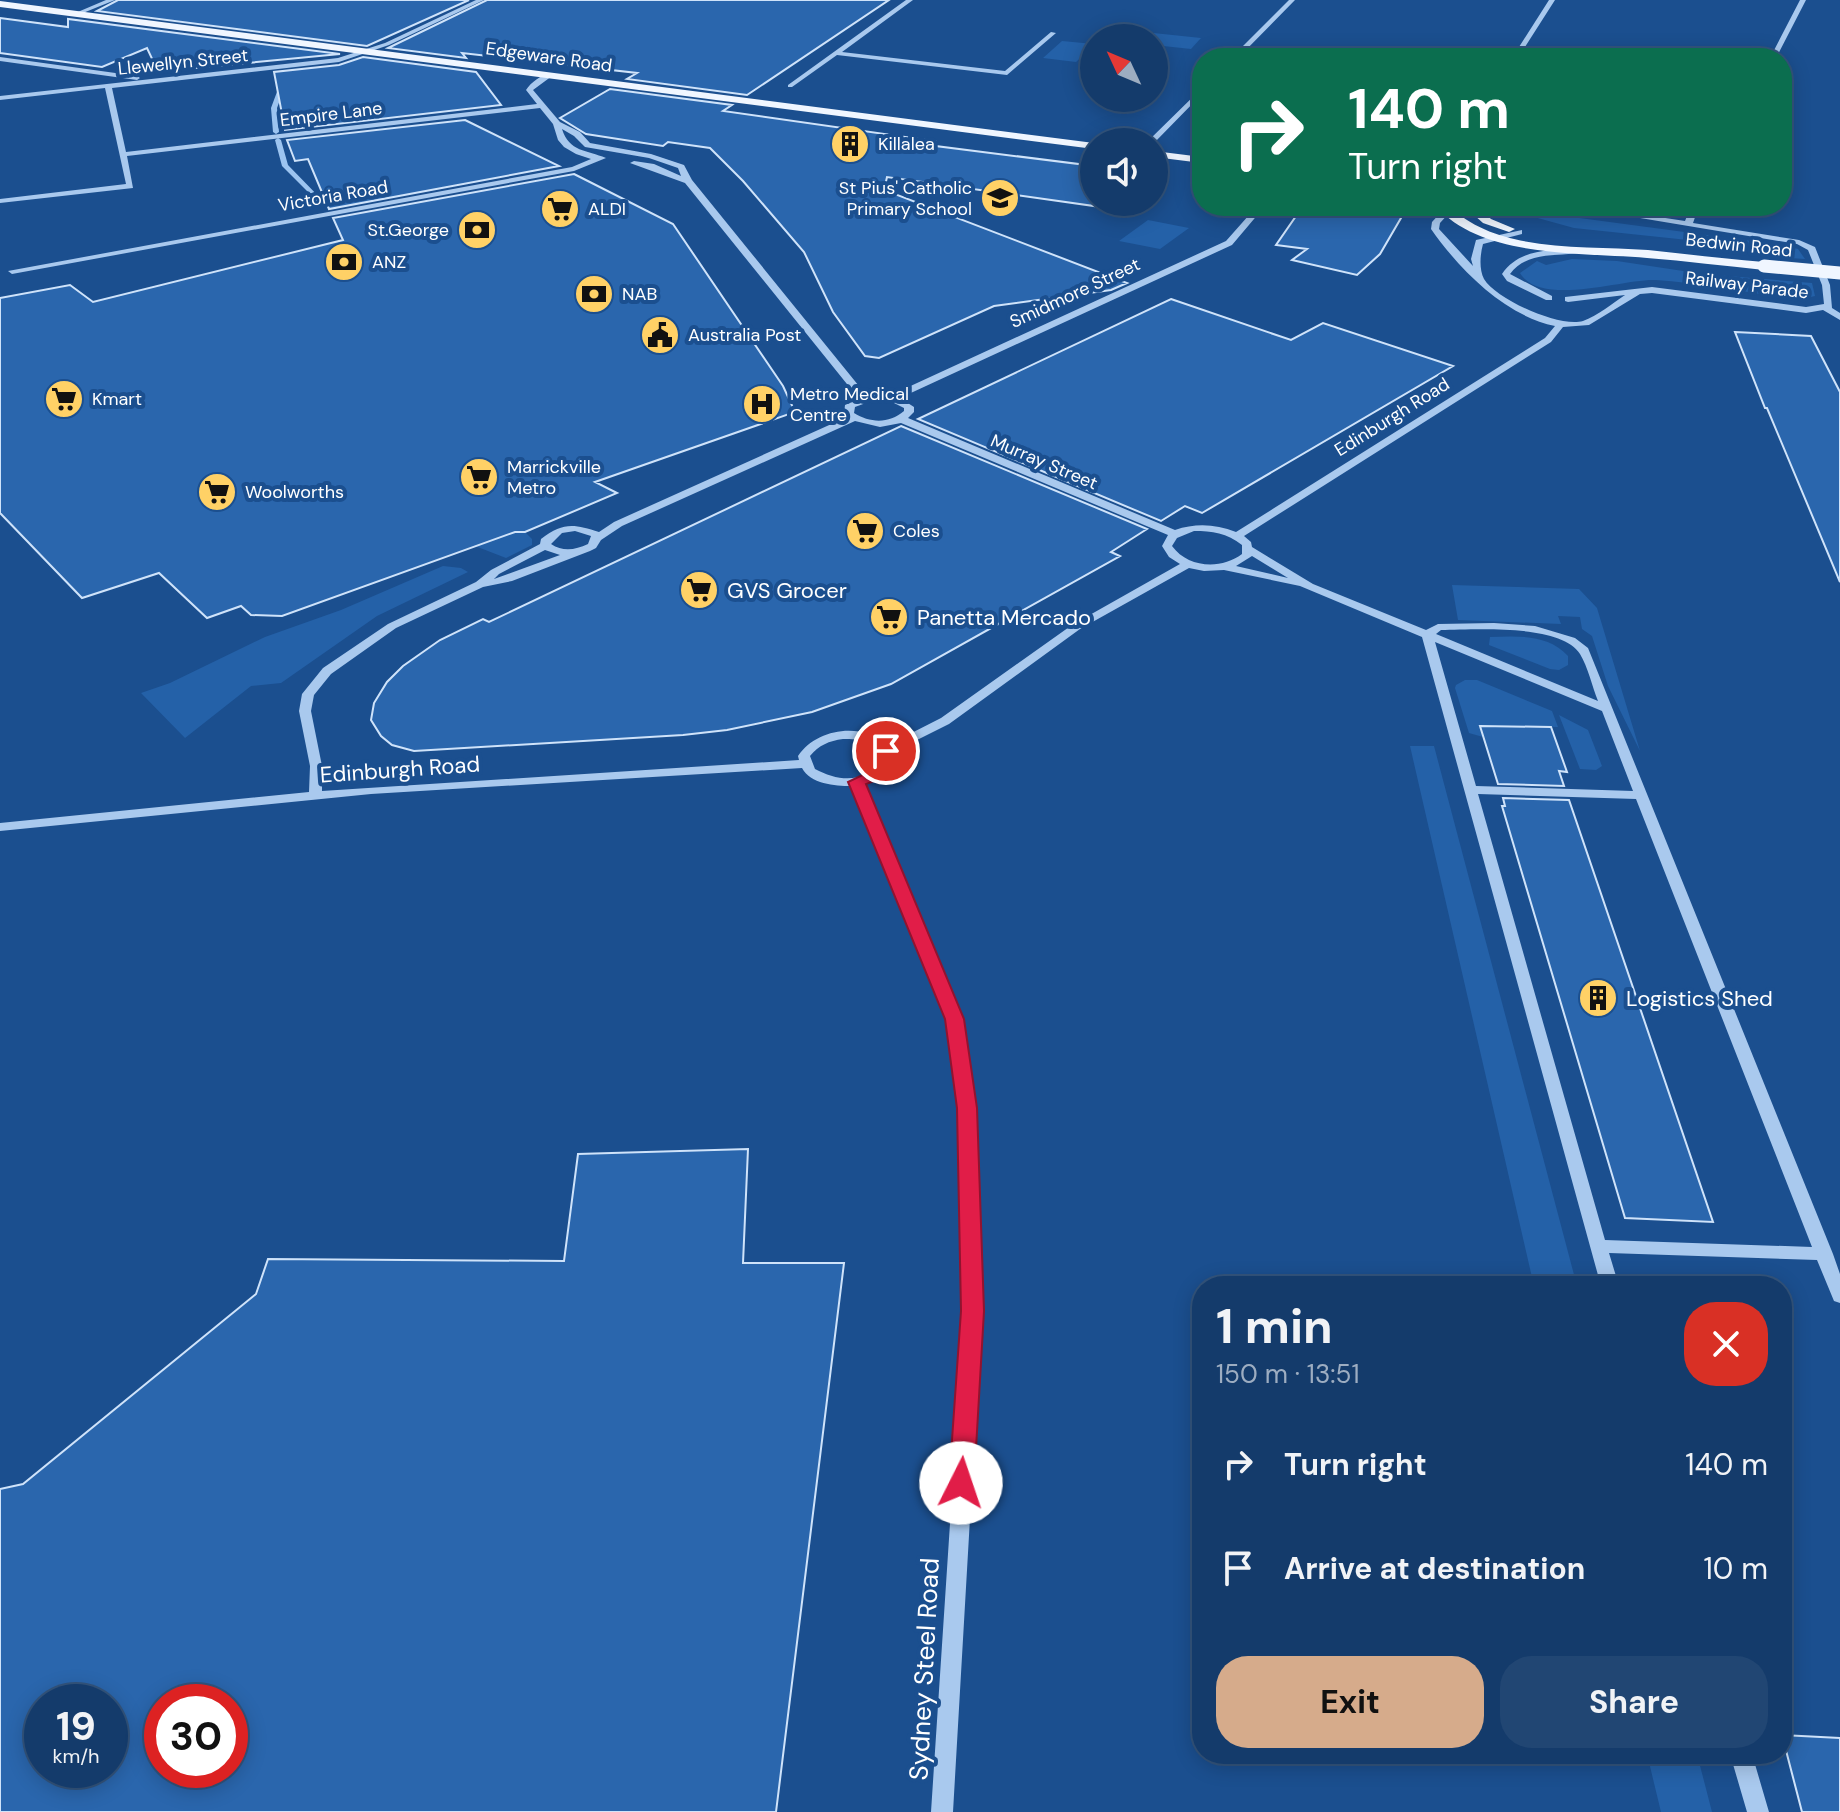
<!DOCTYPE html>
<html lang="en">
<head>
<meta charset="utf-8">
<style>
  :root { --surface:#143b6b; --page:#214673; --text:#f1f3f6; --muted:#9dadc1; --line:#33557e; --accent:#d6ab8b }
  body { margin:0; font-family:"DM Sans",sans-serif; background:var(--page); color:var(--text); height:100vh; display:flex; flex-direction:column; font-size:30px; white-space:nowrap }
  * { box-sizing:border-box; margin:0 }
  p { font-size:26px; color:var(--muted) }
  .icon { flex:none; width:44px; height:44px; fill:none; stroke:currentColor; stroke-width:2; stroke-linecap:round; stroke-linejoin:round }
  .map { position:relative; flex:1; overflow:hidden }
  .sheet { position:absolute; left:1192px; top:1276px; width:600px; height:488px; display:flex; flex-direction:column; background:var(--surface); border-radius:32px; box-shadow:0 4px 20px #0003,0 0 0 2px var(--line) }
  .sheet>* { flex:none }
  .banner { position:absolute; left:1192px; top:48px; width:600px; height:168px; border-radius:32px; box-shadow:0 4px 20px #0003,0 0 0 2px var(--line); background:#0b6e4f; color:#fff; overflow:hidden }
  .needle { width:52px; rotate:314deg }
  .tools { position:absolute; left:1080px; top:24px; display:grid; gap:16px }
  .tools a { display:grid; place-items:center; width:88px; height:88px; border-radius:50%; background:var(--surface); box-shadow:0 4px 20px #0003,0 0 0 2px var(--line); font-size:40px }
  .speed { position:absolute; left:24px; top:1684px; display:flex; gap:16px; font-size:40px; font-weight:700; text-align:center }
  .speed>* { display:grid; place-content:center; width:104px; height:104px; border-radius:50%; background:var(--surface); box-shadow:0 4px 20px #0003,0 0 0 2px var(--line); line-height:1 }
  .speed small { font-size:20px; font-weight:400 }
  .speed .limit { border:12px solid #d22; background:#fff; color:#111 }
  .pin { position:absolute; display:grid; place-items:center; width:68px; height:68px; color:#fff; margin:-34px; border:4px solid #fff; border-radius:50%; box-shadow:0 2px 8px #0007 }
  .me { position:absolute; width:88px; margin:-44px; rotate:4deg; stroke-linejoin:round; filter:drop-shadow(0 0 6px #0008) }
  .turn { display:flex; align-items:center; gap:28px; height:168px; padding:0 24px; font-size:36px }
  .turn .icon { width:104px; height:104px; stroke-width:2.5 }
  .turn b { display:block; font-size:56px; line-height:68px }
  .round { display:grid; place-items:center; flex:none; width:84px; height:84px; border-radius:32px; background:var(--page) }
  .overview { display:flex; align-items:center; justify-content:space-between; height:136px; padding:0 24px }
  h1 { font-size:48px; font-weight:700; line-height:60px }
  .cta { display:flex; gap:16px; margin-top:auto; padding:16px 24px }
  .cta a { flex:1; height:92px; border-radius:32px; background:var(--accent); color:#111; font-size:32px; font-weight:700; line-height:92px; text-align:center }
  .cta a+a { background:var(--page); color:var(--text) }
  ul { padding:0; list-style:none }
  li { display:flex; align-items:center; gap:24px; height:104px; padding:0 24px }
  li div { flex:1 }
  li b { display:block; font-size:30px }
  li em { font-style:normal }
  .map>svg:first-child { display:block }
  .green { fill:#2461a8 }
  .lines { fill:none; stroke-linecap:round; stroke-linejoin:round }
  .stream { fill:#9cc4f0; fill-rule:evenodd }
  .building { fill:#2a66ad; stroke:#cfe3fa; stroke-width:2; fill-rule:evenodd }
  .minor { fill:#a9c9ee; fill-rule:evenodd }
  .major { fill:#f0f6ff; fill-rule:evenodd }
  .major-bridge { stroke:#f0f6ff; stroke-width:13 }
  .route { fill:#e11d48; stroke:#92132f; stroke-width:2 }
  .labels { text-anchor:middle; stroke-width:8; stroke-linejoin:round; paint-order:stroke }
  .far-street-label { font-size:18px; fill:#fff; stroke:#1b4f8f }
  .far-poi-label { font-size:18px; fill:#fff; stroke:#1b4f8f; text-anchor:start }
  .poi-label { font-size:22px; fill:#fff; stroke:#1b4f8f; text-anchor:start }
  .street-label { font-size:22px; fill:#fff; stroke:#1b4f8f }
  .near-street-label { font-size:26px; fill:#fff; stroke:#1b4f8f }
</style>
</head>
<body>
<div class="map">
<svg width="1840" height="1812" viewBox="0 0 1840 1812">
  <rect width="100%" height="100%" fill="#1b4f8f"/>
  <!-- green -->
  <path class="green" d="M1125,30L1201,38L1191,49L1154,45V38H1116Z
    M1062,41L1094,44V45L1076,62L1043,58Z
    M1527,211L1782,245L1798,249L1805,259L1775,257L1773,249L1574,228L1523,214Z
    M1148,220L1189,228L1160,249L1119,241Z
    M1572,259L1617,261L1703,274L1812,283L1815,296L1797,300C1751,293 1703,283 1656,280C1625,278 1541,308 1520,273L1537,261L1546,265Z
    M515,532H525L532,539V545L506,558L475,546Z
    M443,566L461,568L468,572L377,616L281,683L251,686L185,738L141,693L170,683L265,637L341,610Z
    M1452,585L1579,589L1597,608L1640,751L1608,686L1592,636L1582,629L1580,617L1558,616L1561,624L1458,620Z
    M1490,637C1518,636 1548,634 1568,656V665L1559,670L1550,669L1489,645Z
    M1465,680H1477L1552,711L1558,727L1481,726L1483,737L1469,733L1455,688L1456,685Z
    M1559,715L1588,730L1602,766L1596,770L1580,769Z
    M1410,746H1434L1577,1286H1534Z
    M1647,1754H1697L1712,1812H1661Z"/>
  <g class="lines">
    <!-- stream -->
    <path class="stream" d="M284,79L287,81L277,108L279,132L276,134L273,132L271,108L281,81Z
      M278,138L281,140L288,165L323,201V203H319L282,166L275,140Z"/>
  </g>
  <!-- building -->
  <path class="building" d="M118,0H469L367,46L97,11Z
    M487,0H889L747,95L627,79L637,73L462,53L466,58L388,48Z
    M0,18L68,27V19L340,54L175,70L172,61L154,63L147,48L102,67L0,53Z
    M363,57L476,72L501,105L285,130L274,72L339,65Z
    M610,89L732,105L723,111L934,141L928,145L1094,166V206L887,177L884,190L1127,283L1111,290L994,306L879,358L865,356L833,312L804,252L743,181L710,148L668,142L663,146L586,134L560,118Z
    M465,120L559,166L329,209L308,159L295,161L287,140Z
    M574,174L673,224L783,386L795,412L595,482L617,493L525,532H515L282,616L251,615L241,606L207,618L159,573L82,598L0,513V298L70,285L93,302L343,240L333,218Z
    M1303,206H1408L1380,254L1357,275L1292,260L1307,249L1276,245Z
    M1171,299L1291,340L1323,323L1453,366L1202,513L1185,506L1161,521L918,419Z
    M1735,332L1811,336L1840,392V582L1767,408H1765Z
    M901,426L1147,529L1111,552L1120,556L891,684L812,712L727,730L683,735L414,751L392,745L381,736L371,720L374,703L387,682L403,666L440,640L483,619L489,622Z
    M1480,726L1551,727L1567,772L1559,771L1564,786L1498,784Z
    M1503,798L1569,800L1713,1222L1625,1218L1502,806H1505Z
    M748,1149L743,1263H844L776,1812H0V1489L23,1484L256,1294L268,1259L564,1261L578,1154ZM42,1702H110V1770H42ZM162,1702H230V1770H162Z
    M1782,1735L1840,1738V1812H1802Z"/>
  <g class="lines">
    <!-- minor -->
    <path class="minor" d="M106,0H115L78,15L73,14Z
      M476,0H484L389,45L339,62L112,88L126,152L537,104L526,90C531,82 543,73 552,74V76L533,90L560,122L580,132L590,143L651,154L684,165L692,180L867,396L891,395L1226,241L1257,206H1265L1232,245L900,398L914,407V412L908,418L1175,530C1196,523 1215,524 1236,532L1545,338L1555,326C1505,316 1459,269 1431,229L1432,222L1443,210L1450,212L1440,223L1439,229L1473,266L1471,259L1476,240L1522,230V234L1483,244C1480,255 1479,269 1484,279C1496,299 1559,328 1583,321C1597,316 1613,303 1625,295L1568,302L1565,301V297L1652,287L1806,307L1824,304L1822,285L1808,250L1797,244L1568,206H1587L1685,221L1691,206H1699L1693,223L1799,240L1815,247L1830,285L1832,308L1840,313V320L1823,310L1806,313L1652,293L1640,294L1589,325L1563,327L1551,342L1244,536L1251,542L1252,547L1313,584L1426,630L1438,624L1494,623L1535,626L1575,638L1588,648L1833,1254L1840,1274V1303L1834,1301L1817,1260L1609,1253L1619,1286H1601L1422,637L1300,586L1224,570L1204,571L1189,568L1080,629L949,724L893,752L895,758C887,772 879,780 863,784L962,1019L975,1108L982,1311L953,1812H931L964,1311L959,1108L948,1019L851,786C835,786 810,784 802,768L371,794L0,831V823L309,792L310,766L299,711L302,694L323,668L388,624L476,582L491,570L540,544L541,539C563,522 574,524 599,532L614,522L847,417L844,414L845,405L859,399L685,183L630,163L634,161L654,164L681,176L678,168L649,158L585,147L574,136L562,129C569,152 587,150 606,158L574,171L12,274L8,271L572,167L591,159L576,154L564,147L558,140L553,124L540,108L127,156L133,188L0,203V199L126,184L105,88L0,100V96L338,58L385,43ZM874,400L890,401L904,408V411C889,424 870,423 854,413L855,407ZM855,421L880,427L901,423L1168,535L1162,546L1169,557L1180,564L1072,625L941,718L888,745C862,722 817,728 798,756L799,760L322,791V766L311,711L314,695L331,674L396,628L483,587L512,581L590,551L596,548L601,540L622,526ZM575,531L591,536L588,544C575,550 563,552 551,544L562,533ZM1194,531C1212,531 1227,533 1242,545V554C1221,570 1188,568 1172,546L1177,538ZM545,550L560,555L494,579L499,574ZM1252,556L1288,578L1236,566ZM1441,630C1473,630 1561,623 1580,654C1588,667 1592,686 1598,701L1436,634ZM1435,642L1602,711L1633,791L1476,786ZM843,739C860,739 875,741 883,758C867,784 839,782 815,769L810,756C819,745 829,741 843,739ZM1478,794L1636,799L1812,1247L1605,1240Z
      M906,0H913L842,52L1005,71L1051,32L1056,33L1007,75L837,55L792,87H788V85Z
      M1289,0H1295L1238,58H1231Z
      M1549,0H1555L1518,58H1512Z
      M1800,0H1806L1776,58H1770Z
      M0,57L137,76L140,78L137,80L0,61Z
      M1202,88V94L1154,143L1147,142Z
      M1521,206H1544L1585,213L1581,215Z
      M1577,249H1580V253C1556,256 1526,252 1510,274L1552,296V300H1546L1507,281L1502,274C1519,249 1549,250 1577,249Z
      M1730,1754H1752L1769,1812H1747Z"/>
    <!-- major -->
    <path class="major" d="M0,1L1094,143V149L0,7Z
      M1154,151L1202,157V163L1154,157Z
      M1436,206H1449C1499,254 1583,245 1648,250C1687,254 1725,259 1764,262L1770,266L1764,270C1725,266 1686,261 1647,258C1582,252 1482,259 1436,206Z
      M1464,206H1477L1491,219L1515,229L1509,232L1483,223Z"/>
    <!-- major-bridge -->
    <path class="major-bridge" d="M1764,266L1840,273"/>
  </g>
  <!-- route -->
  <path class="route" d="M886,746L892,747L897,758L885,777L866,784L964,1019L977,1108L984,1311L974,1483L970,1491L961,1494L952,1491L949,1483L961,1311L957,1108L945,1019L848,782L873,770L880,758L878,751Z"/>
  <!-- icons -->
  <defs>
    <symbol id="building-disc" viewBox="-11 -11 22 22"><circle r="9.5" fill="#ffd166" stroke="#1b4f8f"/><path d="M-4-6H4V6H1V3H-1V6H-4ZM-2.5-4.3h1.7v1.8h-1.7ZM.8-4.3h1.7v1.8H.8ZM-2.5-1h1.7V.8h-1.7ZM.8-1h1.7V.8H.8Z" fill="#111"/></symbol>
    <symbol id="school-disc" viewBox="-11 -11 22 22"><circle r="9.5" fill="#ffd166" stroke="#1b4f8f"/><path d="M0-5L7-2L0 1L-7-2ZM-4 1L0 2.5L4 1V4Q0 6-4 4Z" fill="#111"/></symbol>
    <symbol id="supermarket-disc" viewBox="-11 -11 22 22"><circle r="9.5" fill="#ffd166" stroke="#1b4f8f"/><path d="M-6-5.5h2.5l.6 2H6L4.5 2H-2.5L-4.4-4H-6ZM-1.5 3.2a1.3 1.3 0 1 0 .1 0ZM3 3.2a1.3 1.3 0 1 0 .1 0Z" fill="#111"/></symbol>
    <symbol id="bank-disc" viewBox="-11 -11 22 22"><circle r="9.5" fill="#ffd166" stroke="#1b4f8f"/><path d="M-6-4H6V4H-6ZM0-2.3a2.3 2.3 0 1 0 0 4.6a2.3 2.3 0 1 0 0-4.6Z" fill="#111"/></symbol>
    <symbol id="civic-disc" viewBox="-11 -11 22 22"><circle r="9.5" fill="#ffd166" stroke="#1b4f8f"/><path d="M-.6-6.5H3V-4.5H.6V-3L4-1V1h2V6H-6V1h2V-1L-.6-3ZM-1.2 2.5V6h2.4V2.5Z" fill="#111"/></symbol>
    <symbol id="hospital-disc" viewBox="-11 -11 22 22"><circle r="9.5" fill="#ffd166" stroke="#1b4f8f"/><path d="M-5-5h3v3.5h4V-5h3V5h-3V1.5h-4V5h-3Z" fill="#111"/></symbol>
  </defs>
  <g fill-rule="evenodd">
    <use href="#building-disc" x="828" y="122" width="44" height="44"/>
    <use href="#school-disc" x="978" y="176" width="44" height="44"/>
    <use href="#supermarket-disc" x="538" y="187" width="44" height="44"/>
    <use href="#bank-disc" x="455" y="208" width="44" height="44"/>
    <use href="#bank-disc" x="322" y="240" width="44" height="44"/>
    <use href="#bank-disc" x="572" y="272" width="44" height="44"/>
    <use href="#civic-disc" x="638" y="313" width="44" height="44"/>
    <use href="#supermarket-disc" x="42" y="377" width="44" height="44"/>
    <use href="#hospital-disc" x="740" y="382" width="44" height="44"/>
    <use href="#supermarket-disc" x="457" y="455" width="44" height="44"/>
    <use href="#supermarket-disc" x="195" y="470" width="44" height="44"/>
    <use href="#supermarket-disc" x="843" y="509" width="44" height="44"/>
    <use href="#supermarket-disc" x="677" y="568" width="44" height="44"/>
    <use href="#supermarket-disc" x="867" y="595" width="44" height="44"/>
    <use href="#building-disc" x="1576" y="976" width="44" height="44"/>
  </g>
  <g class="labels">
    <!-- far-street labels -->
    <g class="far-street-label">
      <text transform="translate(549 57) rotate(8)" y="6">Edgeware Road</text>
      <text transform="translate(183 62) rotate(-6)" y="6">Llewellyn Street</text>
      <text transform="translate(331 114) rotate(-7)" y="6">Empire Lane</text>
      <text transform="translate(333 196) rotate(-10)" y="6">Victoria Road</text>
      <text transform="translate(1739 245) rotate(6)" y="6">Bedwin Road</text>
      <text transform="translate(1747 285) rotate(7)" y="6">Railway Parade</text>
      <text transform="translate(1075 293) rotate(-25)" y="6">Smidmore Street</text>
      <text transform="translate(1392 417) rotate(-32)" y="6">Edinburgh Road</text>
      <text transform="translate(1044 462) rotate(23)" y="6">Murray Street</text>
    </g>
    <!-- far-poi labels -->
    <g class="far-poi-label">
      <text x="878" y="150">Killalea</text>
      <text x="972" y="194" text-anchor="end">St Pius' Catholic<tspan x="972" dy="21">Primary School</tspan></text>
      <text x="588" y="215">ALDI</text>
      <text x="449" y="236" text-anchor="end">St.George</text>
      <text x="372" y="268">ANZ</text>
      <text x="622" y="300">NAB</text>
      <text x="688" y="341">Australia Post</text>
      <text x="790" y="400">Metro Medical<tspan x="790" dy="21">Centre</tspan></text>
      <text x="92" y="405">Kmart</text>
      <text x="507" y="473">Marrickville<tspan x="507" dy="21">Metro</tspan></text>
      <text x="245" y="498">Woolworths</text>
      <text x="893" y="537">Coles</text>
    </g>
    <!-- poi labels -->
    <g class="poi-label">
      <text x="727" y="598">GVS Grocer</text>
      <text x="917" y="625">Panetta Mercado</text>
      <text x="1626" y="1006">Logistics Shed</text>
    </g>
    <!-- street labels -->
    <g class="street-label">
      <text transform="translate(400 769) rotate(-4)" y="8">Edinburgh Road</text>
    </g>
    <!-- near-street labels -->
    <g class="near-street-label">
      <text transform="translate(924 1669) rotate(-87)" y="9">Sydney Steel Road</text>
    </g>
  </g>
</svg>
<div class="tools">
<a><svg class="needle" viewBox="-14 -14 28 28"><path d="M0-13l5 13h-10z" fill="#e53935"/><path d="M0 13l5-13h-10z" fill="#9dadc1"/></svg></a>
<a><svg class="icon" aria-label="sound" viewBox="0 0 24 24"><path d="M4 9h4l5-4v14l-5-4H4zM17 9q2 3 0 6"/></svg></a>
</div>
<div class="speed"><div>19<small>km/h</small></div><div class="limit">30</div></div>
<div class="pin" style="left:886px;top:751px;background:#d93025"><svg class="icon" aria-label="arrive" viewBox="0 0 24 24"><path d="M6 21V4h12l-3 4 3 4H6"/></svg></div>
<svg class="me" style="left:961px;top:1483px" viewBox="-20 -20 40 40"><circle r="19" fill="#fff"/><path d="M0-13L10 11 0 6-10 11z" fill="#e11d48"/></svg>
<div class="banner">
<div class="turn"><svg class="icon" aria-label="right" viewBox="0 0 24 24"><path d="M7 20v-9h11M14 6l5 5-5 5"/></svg><div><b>140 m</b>Turn right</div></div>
</div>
<section class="sheet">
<div class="overview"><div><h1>1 min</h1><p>150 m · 13:51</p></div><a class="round" style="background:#d93025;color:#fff"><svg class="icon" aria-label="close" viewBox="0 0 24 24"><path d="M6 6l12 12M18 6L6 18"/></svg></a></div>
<ul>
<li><svg class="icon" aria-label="right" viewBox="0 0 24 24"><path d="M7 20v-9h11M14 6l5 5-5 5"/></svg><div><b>Turn right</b></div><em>140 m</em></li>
<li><svg class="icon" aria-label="arrive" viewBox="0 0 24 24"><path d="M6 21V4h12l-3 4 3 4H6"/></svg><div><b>Arrive at destination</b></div><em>10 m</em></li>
</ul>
<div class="cta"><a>Exit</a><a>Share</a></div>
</section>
</div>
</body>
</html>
